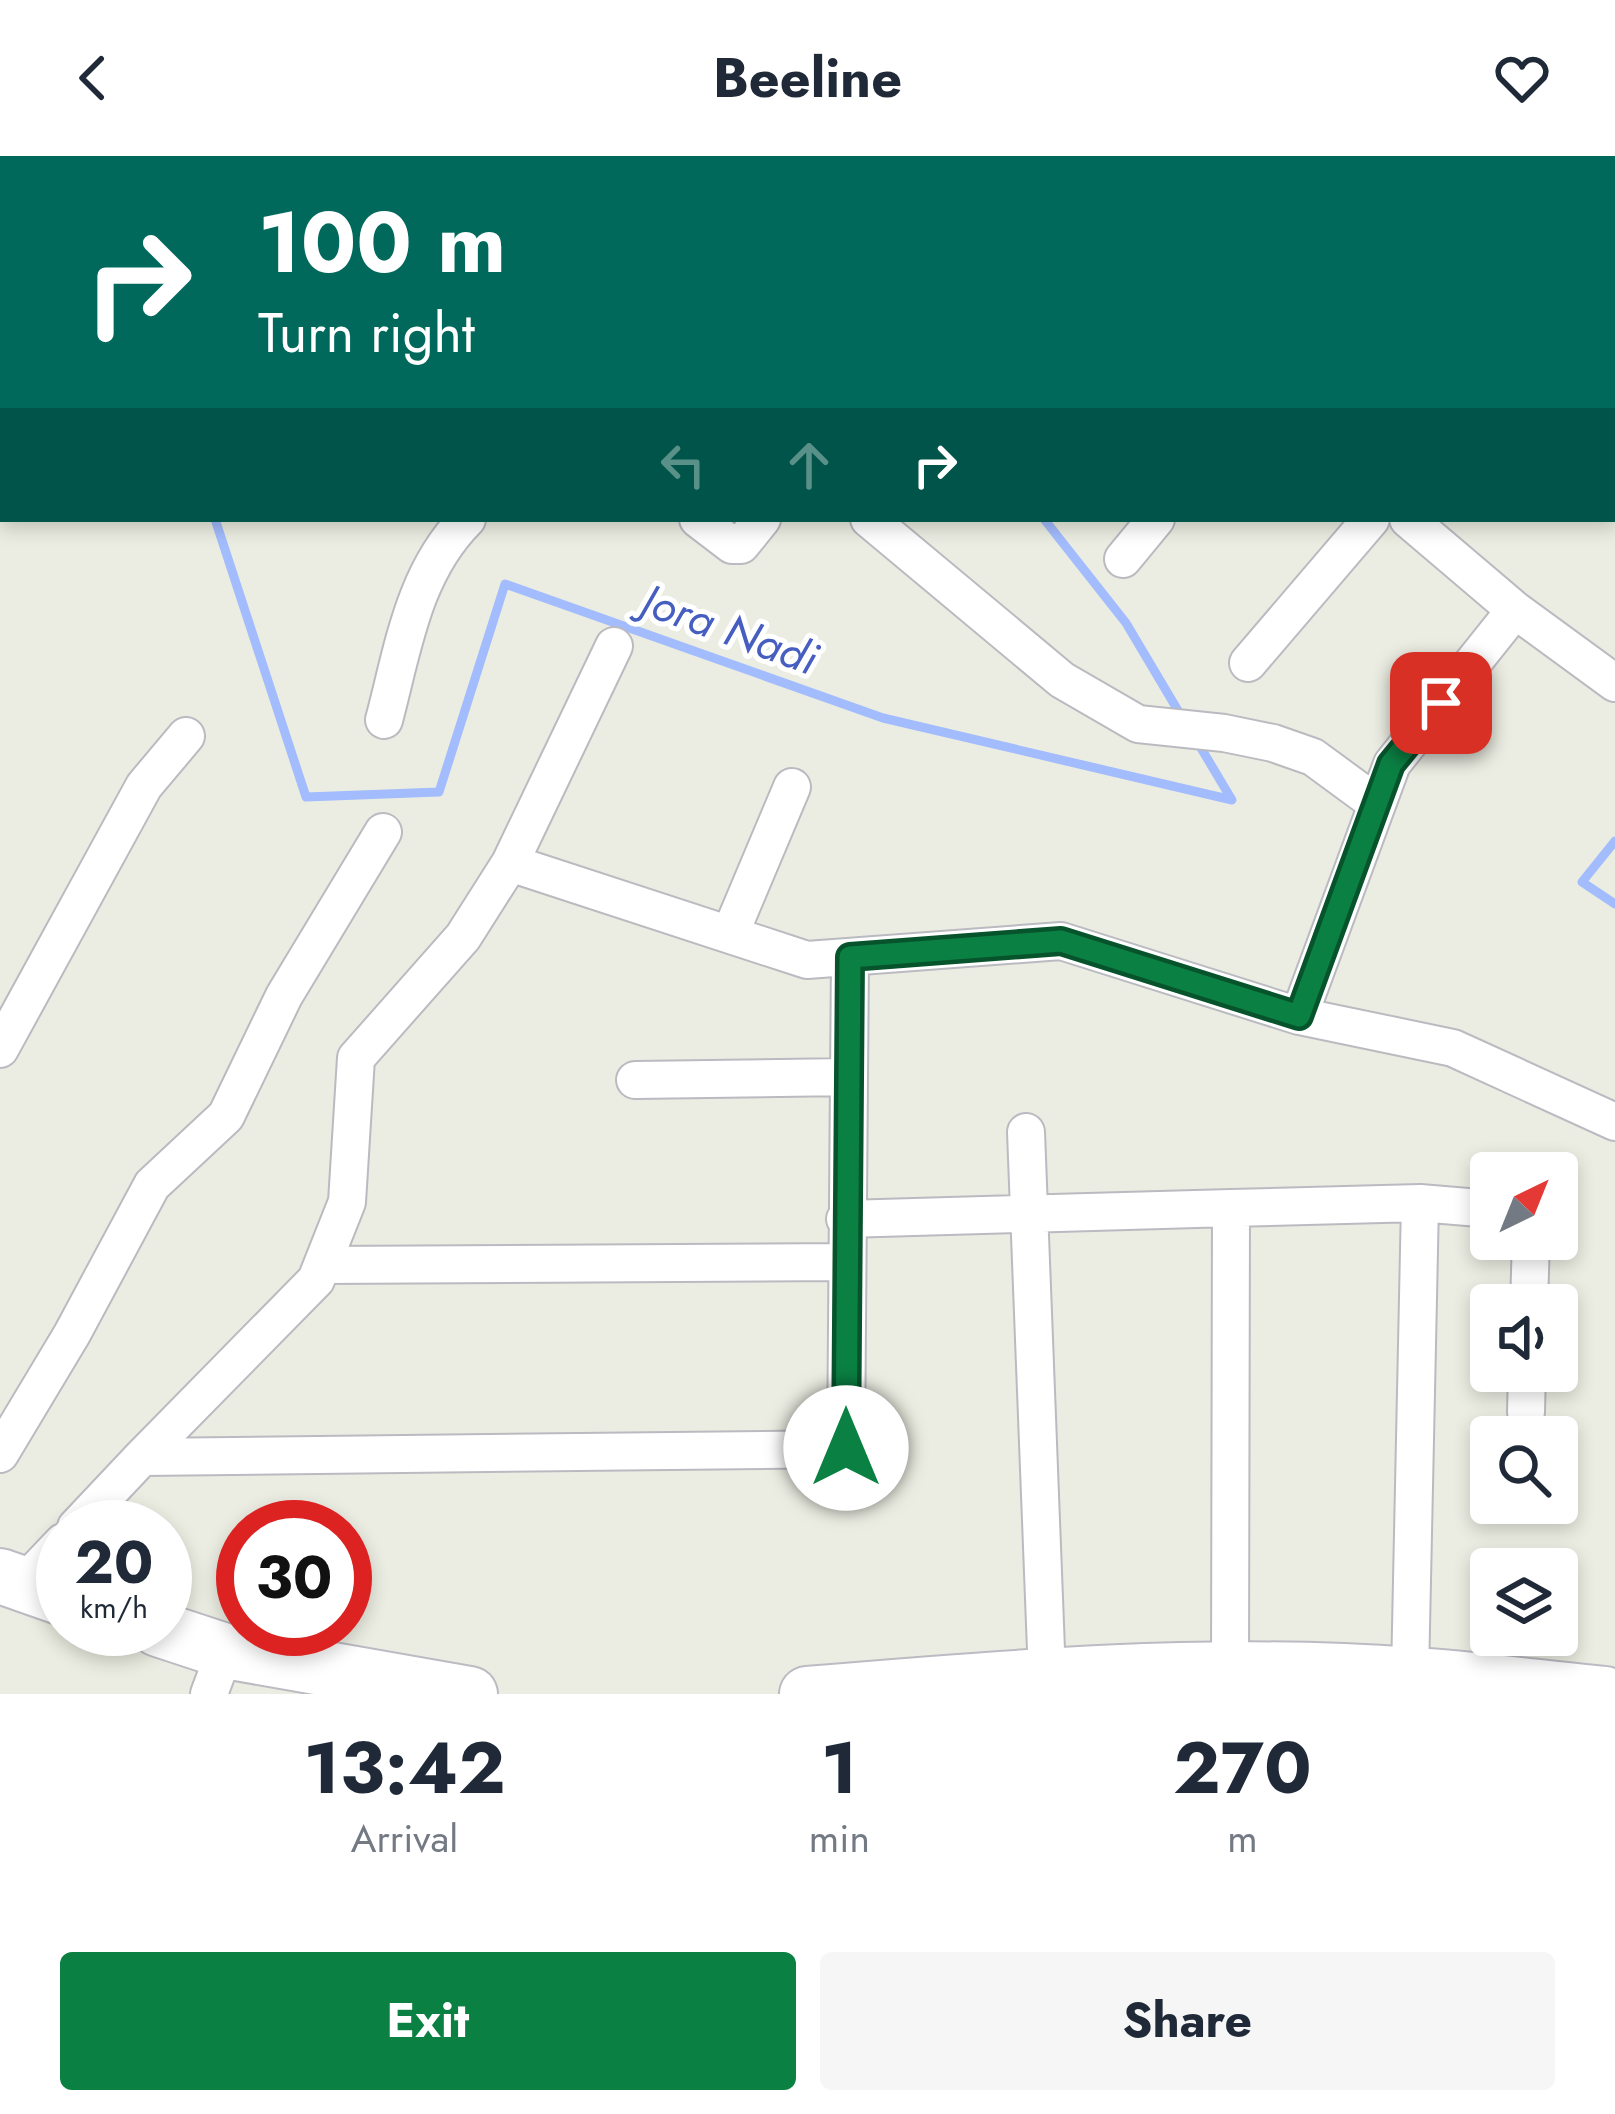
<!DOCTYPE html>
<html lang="en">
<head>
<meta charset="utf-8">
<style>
  :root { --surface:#fff; --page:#f6f6f7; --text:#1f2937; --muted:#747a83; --accent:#0b8043 }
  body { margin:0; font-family:Jost,sans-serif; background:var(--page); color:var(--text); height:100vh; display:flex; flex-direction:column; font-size:45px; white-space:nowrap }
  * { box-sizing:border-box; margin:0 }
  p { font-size:39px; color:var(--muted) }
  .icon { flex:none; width:66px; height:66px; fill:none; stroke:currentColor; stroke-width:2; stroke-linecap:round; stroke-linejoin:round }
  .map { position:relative; height:1538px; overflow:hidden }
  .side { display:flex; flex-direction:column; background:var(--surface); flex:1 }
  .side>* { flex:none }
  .guide { position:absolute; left:0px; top:0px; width:1617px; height:366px; box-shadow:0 6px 18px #0003; background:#00695c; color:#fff; overflow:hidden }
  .needle { width:78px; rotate:43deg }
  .tools { position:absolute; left:1470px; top:996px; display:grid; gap:24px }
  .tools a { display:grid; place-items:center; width:108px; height:108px; border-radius:12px; background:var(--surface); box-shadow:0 6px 18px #0003; font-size:60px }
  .speed { position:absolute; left:36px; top:1344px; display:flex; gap:24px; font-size:60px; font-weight:700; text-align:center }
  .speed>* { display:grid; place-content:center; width:156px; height:156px; border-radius:50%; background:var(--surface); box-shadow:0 6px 18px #0003; line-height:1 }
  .speed small { font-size:30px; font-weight:400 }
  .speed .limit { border:18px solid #d22; background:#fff; color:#111 }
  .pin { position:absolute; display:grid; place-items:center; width:102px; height:102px; color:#fff; margin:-51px; border-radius:24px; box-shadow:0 6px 18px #0006 }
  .me { position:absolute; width:132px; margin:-66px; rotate:0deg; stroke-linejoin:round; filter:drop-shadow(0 0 9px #0008) }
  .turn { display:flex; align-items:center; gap:42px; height:252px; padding:0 60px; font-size:54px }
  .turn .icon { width:156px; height:156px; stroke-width:2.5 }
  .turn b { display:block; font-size:84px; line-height:102px }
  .lanes { display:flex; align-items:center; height:114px; padding:0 60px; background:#0003; justify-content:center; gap:60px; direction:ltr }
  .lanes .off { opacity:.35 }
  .eta { display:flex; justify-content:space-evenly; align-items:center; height:204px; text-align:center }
  .eta b { font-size:72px; font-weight:700; line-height:84px }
  .primary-button { display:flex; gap:24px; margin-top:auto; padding:24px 60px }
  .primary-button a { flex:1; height:138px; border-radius:12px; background:var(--accent); color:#fff; font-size:48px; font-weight:700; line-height:138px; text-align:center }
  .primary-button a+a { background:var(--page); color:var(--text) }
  header { display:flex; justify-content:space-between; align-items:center; height:156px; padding:0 60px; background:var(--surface); font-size:54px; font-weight:700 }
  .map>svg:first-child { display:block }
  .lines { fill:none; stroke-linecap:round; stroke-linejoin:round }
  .stream { stroke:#a2bcfd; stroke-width:9 }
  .street-casing { stroke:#babac1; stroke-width:40 }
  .secondary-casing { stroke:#bbbcc3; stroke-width:58 }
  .street { stroke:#fff; stroke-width:36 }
  .secondary { stroke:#fff; stroke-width:54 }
  .route-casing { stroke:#07532c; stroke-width:30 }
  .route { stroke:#0b8043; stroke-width:21 }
  .labels { text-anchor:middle; stroke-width:10; stroke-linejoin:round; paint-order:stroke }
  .water-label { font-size:45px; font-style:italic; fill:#455ec0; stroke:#fff }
</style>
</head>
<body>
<header><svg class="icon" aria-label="back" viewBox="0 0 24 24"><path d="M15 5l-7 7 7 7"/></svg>Beeline<svg class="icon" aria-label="heart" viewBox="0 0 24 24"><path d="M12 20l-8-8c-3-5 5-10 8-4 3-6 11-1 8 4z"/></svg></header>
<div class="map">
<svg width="1615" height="1538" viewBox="0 0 1615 1538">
  <rect width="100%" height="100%" fill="#ecede2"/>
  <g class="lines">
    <!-- stream -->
    <path class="stream" d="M0,18L3,19
      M1614,311L1615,312
      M215,363L306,641L439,636L505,428L883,562L1232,644L1195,582
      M1044,363L1126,467L1183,563
      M1615,685L1582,726L1615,748"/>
    <defs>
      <path id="street" d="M1004,0L1006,3
        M872,3L876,0
        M0,323L3,319
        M698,363L732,389H741L762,363
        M869,363L1062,524L1138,568L1224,577L1273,587L1313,601L1377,648
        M1408,363L1515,454L1615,527
        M1123,403L1156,363
        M1248,507L1371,363
        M384,564C403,493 413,417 467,363
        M510,707L807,804L1061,785L1299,860L1453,892L1615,966
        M730,778L792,631
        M1299,860L1392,608L1515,454
        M0,893L144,630L186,580
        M635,924L848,921
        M1026,976L1047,1520
        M1420,1047L1491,1053
        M1231,1052L1420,1047L1410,1519
        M845,1063L1231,1052L1230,1514
        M322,1109L845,1106
        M1529,1149L1531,1083
        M1526,1256L1527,1215
        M0,1298L72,1178L152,1029L226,960L284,840L383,676
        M142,1301L316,1124L347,1046L356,902L463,781L510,707L614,490
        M76,1371L142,1301L846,1293L850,801
        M23,1428L63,1386
        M209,1538L225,1495"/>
      <path id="secondary" d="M0,1420L63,1442
        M158,1473L225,1495L470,1538
        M807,1538C1007,1521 1211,1504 1413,1519C1477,1523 1541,1532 1605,1538"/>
    </defs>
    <!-- street casing -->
    <use href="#street" class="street-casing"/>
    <!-- secondary casing -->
    <use href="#secondary" class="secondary-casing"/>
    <!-- street -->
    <use href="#street" class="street"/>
    <!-- secondary -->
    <use href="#secondary" class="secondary"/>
  </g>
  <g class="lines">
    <defs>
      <path id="route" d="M846,1292L850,801L1061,785L1299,860L1391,608L1441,547"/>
    </defs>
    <!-- route casing -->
    <use href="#route" class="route-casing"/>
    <!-- route -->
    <use href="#route" class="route"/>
  </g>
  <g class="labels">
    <!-- water labels -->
    <g class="water-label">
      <text transform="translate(730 473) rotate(20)" y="16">Jora Nadi</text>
    </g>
  </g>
</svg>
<div class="tools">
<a><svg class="needle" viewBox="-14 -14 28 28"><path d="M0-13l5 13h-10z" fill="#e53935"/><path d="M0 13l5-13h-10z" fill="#747a83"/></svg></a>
<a><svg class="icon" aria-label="sound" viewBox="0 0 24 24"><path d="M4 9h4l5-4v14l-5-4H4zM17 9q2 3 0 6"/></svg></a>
<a><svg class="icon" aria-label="search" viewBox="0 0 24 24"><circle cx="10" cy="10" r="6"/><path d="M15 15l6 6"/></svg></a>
<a><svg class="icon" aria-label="layers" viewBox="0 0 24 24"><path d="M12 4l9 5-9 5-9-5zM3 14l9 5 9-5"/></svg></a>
</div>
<div class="speed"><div>20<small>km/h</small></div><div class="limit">30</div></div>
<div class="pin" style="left:1441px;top:547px;background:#d93025"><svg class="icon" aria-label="arrive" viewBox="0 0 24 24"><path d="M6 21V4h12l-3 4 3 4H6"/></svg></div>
<svg class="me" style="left:846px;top:1292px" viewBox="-20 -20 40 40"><circle r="19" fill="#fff"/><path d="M0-13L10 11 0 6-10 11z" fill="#0b8043"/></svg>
<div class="guide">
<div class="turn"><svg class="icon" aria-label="right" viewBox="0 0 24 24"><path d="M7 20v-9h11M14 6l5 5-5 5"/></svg><div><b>100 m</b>Turn right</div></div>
<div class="lanes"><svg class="icon off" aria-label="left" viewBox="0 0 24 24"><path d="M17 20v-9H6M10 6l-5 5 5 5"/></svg><svg class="icon off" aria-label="ahead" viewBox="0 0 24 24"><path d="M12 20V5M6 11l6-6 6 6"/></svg><svg class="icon" aria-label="right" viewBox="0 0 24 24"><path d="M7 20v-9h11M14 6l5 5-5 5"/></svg></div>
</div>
</div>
<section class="side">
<div class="eta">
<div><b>13:42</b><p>Arrival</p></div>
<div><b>1</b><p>min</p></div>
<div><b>270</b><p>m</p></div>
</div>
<div class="primary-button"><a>Exit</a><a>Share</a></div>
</section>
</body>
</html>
